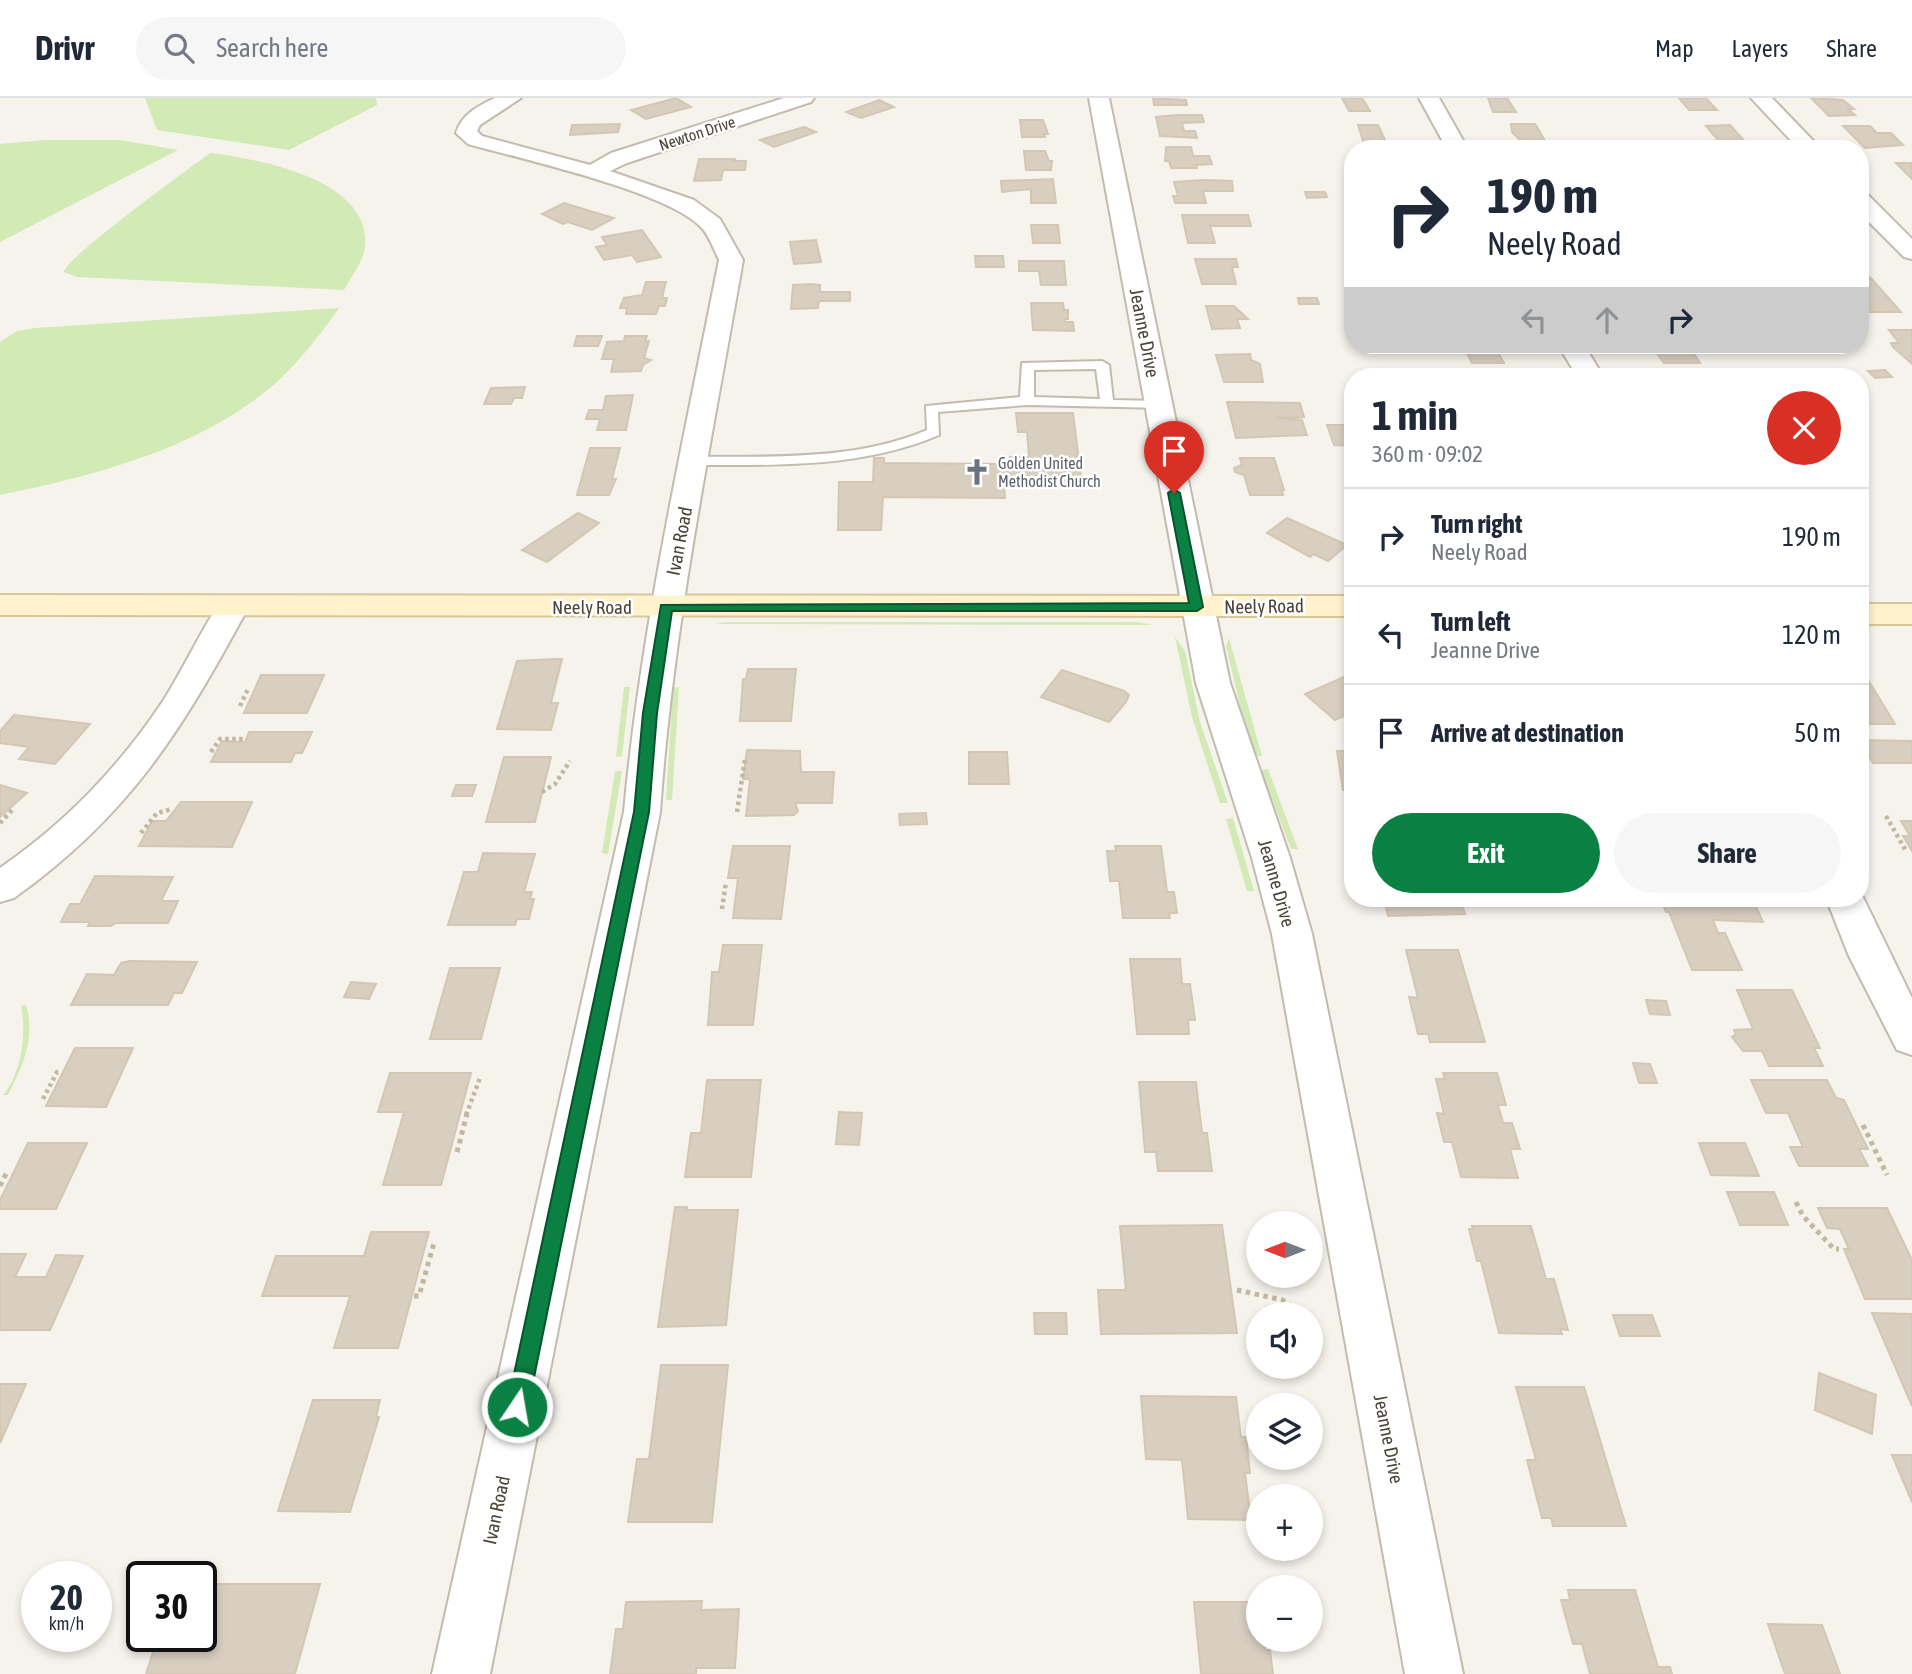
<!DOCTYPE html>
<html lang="en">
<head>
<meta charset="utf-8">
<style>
  :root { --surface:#fff; --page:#f6f6f7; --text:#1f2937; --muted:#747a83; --line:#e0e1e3; --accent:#0b8043 }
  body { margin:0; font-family:"Asap Condensed",sans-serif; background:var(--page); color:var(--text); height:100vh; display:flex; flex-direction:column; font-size:26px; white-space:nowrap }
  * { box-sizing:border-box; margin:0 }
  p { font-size:23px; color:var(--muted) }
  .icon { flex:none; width:38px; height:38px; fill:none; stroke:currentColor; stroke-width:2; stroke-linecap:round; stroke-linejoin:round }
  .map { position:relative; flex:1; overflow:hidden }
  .sheet { position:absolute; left:1344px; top:270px; width:525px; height:539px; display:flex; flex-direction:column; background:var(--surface); border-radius:28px; box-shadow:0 4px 10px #0003 }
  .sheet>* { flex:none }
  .top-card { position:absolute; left:1344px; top:42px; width:525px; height:214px; border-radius:28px; box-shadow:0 4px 10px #0003; background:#fff; color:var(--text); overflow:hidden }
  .needle { width:46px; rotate:270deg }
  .buttons { position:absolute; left:1246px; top:1113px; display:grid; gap:14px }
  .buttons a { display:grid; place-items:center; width:77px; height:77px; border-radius:50%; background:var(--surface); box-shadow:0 4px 10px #0003; font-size:35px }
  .speed { position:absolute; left:21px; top:1463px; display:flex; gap:14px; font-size:35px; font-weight:700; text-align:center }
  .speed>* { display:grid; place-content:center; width:91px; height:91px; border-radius:50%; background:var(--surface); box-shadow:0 4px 10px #0003; line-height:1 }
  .speed small { font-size:18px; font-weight:400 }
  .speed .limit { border:4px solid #111; border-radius:10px; background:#fff; color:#111 }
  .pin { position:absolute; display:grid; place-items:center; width:60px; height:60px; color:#fff; margin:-72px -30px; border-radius:50% 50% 50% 0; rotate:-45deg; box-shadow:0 0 7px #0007 }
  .pin .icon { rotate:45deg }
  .me { position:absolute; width:77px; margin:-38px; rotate:12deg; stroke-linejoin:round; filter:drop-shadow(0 0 5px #0008) }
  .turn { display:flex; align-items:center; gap:24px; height:147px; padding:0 28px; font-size:32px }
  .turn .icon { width:91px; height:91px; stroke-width:2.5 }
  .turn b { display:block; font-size:49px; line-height:60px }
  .lanes { display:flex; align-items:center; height:66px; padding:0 28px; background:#0003; justify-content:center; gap:35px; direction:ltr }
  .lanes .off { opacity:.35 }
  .round { display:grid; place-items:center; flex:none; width:74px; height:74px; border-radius:37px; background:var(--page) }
  .head { display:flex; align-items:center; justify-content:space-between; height:119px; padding:0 28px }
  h1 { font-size:42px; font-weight:700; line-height:52px }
  .primary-button { display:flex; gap:14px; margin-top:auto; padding:14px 28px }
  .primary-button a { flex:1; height:80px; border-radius:42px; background:var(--accent); color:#fff; font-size:28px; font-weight:700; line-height:80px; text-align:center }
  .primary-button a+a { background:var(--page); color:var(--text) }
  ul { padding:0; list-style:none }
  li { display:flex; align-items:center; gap:21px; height:98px; padding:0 28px; border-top:2px solid var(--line) }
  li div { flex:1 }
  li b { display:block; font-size:26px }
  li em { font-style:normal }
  header { display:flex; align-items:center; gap:42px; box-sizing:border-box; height:98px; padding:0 35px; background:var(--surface); border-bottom:2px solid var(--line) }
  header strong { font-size:33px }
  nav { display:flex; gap:38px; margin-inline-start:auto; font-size:24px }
  .search { width:490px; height:63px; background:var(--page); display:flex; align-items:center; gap:18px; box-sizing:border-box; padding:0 24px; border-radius:38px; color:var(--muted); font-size:26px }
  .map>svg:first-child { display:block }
  .green { fill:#d2eab5 }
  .building { fill:#d8cfc1; stroke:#d3c7b4; stroke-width:2; fill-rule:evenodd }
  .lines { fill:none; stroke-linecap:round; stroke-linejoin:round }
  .lane-casing { stroke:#c2bbae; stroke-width:4 }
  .street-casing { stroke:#c2bbae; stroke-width:4 }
  .secondary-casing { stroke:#d6c79b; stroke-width:4 }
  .path-far1 { stroke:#c4b79f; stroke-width:4.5; stroke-dasharray:3.5 3.5; stroke-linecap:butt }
  .path { stroke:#c4b79f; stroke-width:5; stroke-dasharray:4.5 4.5; stroke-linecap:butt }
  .lane { fill:#fff; fill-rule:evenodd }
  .street { fill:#fff; fill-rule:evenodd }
  .secondary { fill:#fff3cd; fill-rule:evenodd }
  .route { fill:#0b8043; stroke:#07532c; stroke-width:2 }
  .labels { text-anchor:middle; stroke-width:5; stroke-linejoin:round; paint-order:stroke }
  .far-street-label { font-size:16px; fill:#4b4439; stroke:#fff }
  .far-worship-label { font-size:16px; fill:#5b616d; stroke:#fff; text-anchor:start }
  .street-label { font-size:19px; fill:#4b4439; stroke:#fff }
</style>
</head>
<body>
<header>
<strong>Drivr</strong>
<div class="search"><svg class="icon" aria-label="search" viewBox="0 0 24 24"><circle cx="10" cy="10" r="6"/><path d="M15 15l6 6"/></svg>Search here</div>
<nav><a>Map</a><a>Layers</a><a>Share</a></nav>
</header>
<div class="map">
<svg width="1912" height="1576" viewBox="0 0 1912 1576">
  <rect width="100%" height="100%" fill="#f6f3ec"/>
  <!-- green -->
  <path class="green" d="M145,0H376L377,7L289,52L157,32Z
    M46,42H120L178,52L0,144V46Z
    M210,55C258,61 372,81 365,149C363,164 351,179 344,192L77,179L64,174C64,161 190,70 210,55Z
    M339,210C317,241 292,274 261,297C188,354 89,379 0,397V244L17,233L35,230Z
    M727,524H1137L1153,527L714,526Z
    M1175,539L1185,553L1200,624L1228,705H1220L1192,619Z
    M1229,540L1262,658H1257L1243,620L1226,548Z
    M624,589H630L622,658L616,659Z
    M679,589L672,702H666L673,590Z
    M1268,671L1298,751H1291L1261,672Z
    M615,673H622L608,756L602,755Z
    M1233,720L1254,793H1247L1226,721Z
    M26,907C36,939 23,968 8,997H3C21,976 27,938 21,908Z"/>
  <!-- building -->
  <path class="building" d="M676,0L691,9L646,21L631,12Z
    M1153,0L1186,2L1187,7H1154Z
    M1342,0H1362L1370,13H1349Z
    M1488,0H1507L1516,14H1493Z
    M1679,0H1706L1717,12H1689Z
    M1811,0L1843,2L1854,11H1848L1855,17L1829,18Z
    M879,2L894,9L861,20L846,14Z
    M1178,17H1202L1204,24L1182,25L1184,33H1195L1197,40L1160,38L1156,19Z
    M1020,22H1043L1048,36H1044L1045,39H1022Z
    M620,26L618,34L570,37L572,27Z
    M1511,26H1535L1547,46H1524L1512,34Z
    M1358,27H1378L1387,46H1364Z
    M1730,27L1748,47H1722L1706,28Z
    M1843,28H1870L1877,35H1891L1903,47L1865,50Z
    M804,29L816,34L774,49L760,42Z
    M1166,49H1191L1193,58H1209L1212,66L1196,67L1197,70H1171L1169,63H1165Z
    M1024,53H1045L1049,63H1052L1051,72H1026Z
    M699,61H735L734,63H746L745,72H723L721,82L694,83Z
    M1896,65H1912V81Z
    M1053,81L1056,105H1031V91L1002,94L1001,83Z
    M1204,82L1232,83L1233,93H1203L1206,105H1175L1173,98H1178L1174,84Z
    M1305,94H1325L1327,99L1307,100Z
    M564,105L590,113L614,120L592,132L568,124L563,126L542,116Z
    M1182,117H1248L1251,128H1210L1215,145H1188Z
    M1031,127H1058L1060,145H1033Z
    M642,132L661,159L637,164L632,157L604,162L596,149L607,147L602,139Z
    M816,142L821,164L794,166L790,144Z
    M975,158H1003L1004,169H976Z
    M1195,161H1236L1238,169H1232L1236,186H1202Z
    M1019,163H1064L1066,187H1041L1039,173H1019Z
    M1860,179H1870L1901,214H1865L1860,209Z
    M646,184H666L662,200H667L665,208H659L656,216H626L627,210H620L624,200L642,197Z
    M810,186L820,187V194H850V203H819L818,210L791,211L793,187Z
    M1298,200H1317L1319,206H1299Z
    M1031,205H1063L1064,212H1068V221H1064L1065,224H1073L1074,233L1033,232Z
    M1206,208H1234L1248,221H1237L1240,230L1212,231Z
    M1889,232H1912V266L1893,249L1891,245H1899Z
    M577,238H602L598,248H574Z
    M625,238H647L645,244L649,243L644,260L651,262L643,267L641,273L611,274L614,261H602L607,244L624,243Z
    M1463,247H1494L1504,265H1472Z
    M1651,247H1688L1700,265H1664Z
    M1250,256L1251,262L1260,266L1263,284H1224L1216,257Z
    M1885,272L1892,279L1875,280L1868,273Z
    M525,289L522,300H514L511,306H484L491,290Z
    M633,297L626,332H597L600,321H586L589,312H603L606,298Z
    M1227,304L1300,305L1304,319L1277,320L1302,322L1307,337L1236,340Z
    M1016,315H1073L1082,387L1004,386L1005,400L883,399L881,432H838L839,384H873L874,360H884V365L1010,366V359H1029L1027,334H1018ZM1047,382H1080V386H1047Z
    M1327,327H1353V348L1334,347Z
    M590,350H620L612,381H616L609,397H577Z
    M1240,360H1274L1284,392H1282L1283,397H1250L1244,377L1235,374L1234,370L1242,367Z
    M578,415L599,425L547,464L522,452Z
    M1287,420L1347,447L1328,463L1313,456L1310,459L1267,435Z
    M554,561H562L551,605H558L551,632L497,631L517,563Z
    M748,571H796L791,623H740L743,581H746Z
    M1062,572L1124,593L1129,597L1126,604L1109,624L1041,599Z
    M1353,575V614L1335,622L1305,596Z
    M261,577H324L307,615H244Z
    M1860,577H1865L1895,626H1860Z
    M14,617L90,626L55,666L19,661L29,649L0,645V633Z
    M249,634H312L302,655H295L291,664H211L222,643L245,644Z
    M1860,642L1912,643V665H1873Z
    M747,652L800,653L801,674H834L832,705H795L798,713L794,717L746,718L750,681H743Z
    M1337,653H1353V712L1346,692H1343Z
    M969,654H1007L1009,686H969Z
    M504,659H551L535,724H486Z
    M0,687L27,695L0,719Z
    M456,687H476L472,698H452Z
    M181,704H252L232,749L139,748L152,723H166Z
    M926,715L927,726L900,727L899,716Z
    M1901,723H1912V753L1903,738H1910Z
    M733,748H790L781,821L733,820L738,780H728Z
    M1115,748H1161L1167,794H1174L1177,815H1169L1170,820H1123L1119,783H1110L1107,753H1116Z
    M483,755L535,756L524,794H532L530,801H534L529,821H517L515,827H448L464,774H478Z
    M95,778L173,779L161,803H178L168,825H116L111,828H88L90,824H61L70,806H80Z
    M1384,800H1460L1465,816L1388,818Z
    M1663,800H1752L1763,824L1713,822L1718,835H1725L1742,872H1692L1669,814H1666L1663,807H1667Z
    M723,847H762L753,927H708L712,874H719Z
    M1406,852H1458L1485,944H1430L1428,936H1418L1409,899L1418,900Z
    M1130,861H1180L1182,886H1190L1195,922H1188L1189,936H1137Z
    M130,863L197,864L182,895H174L168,907H71L87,876L114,877L121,865Z
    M450,870H500L481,941H430Z
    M351,884L376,886L369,901L344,899Z
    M1737,892H1792L1820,950H1814L1823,968H1769L1762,953H1743L1732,939L1736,936L1734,932L1753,931Z
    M1646,902L1666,903L1670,917L1650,916Z
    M75,950H133L106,1009L46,1008Z
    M1633,965L1650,966L1657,985H1639Z
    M390,975H471L441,1087H383L404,1014H378Z
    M1443,975H1497L1506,1007H1498L1503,1025H1512L1520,1051H1510L1518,1080L1461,1079L1452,1044H1444L1437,1015L1444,1016L1436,981H1445Z
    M707,982H761L751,1079H685L691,1035H701Z
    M1751,982H1827L1836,1000L1844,1002L1868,1051H1859L1868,1068H1799L1790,1049H1803L1788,1015H1766Z
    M1139,984H1196L1202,1035H1207L1212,1073H1158L1156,1054H1145Z
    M839,1014L862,1015L859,1047L836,1046Z
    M28,1045H87L56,1111H0V1102Z
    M1699,1045H1745L1759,1078L1711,1077Z
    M1727,1094H1774L1788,1127H1740Z
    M675,1109H687L686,1112H738L726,1227L658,1229Z
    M1818,1110H1887L1912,1162V1201H1865L1844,1151H1849L1840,1131L1827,1130Z
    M1222,1127L1237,1235L1101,1236L1098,1192H1126L1120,1128Z
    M1472,1128H1531L1546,1181H1554L1568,1232L1560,1231L1562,1236L1499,1235L1481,1163H1477L1469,1131H1473Z
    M371,1134H429L398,1250H334L350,1198H262L276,1158H364Z
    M0,1156H26L15,1179H46L56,1157L83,1158L50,1232H0Z
    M1034,1215H1066L1067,1236H1035Z
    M1872,1215L1912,1216V1308Z
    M1613,1217H1652L1660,1238H1620Z
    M661,1267H728L712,1424H628L637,1361H649Z
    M1819,1275L1876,1297L1872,1336L1815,1312Z
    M0,1286H26L0,1345Z
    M1516,1289H1584L1626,1428H1553L1551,1420H1542L1527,1362H1536Z
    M1141,1298L1236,1299L1241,1339H1246L1250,1375H1245L1251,1422L1188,1421L1182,1362L1146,1361Z
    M313,1302H380L376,1319H379L350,1414L278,1413Z
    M1892,1357H1912V1404Z
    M201,1486H320L295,1576H146L158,1538H201Z
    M1568,1492H1635L1658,1569H1670L1672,1576H1590L1582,1546H1573L1561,1502H1570Z
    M702,1503L701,1512L739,1511L735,1570H696V1576H610L616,1531H623L626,1504Z
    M1194,1504H1258V1542H1264L1265,1552H1270L1273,1576H1201Z
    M1768,1526L1822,1527L1840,1576H1785Z"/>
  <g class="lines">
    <defs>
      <path id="lane" d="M1102,263L1109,267L1113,302L1159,303L1166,307L1164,310L1027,307L938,314L939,337C862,370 777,367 695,367L688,363L695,359C772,358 854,363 927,332L926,308L1020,299L1022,265ZM1096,271L1100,301L1034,299V272Z"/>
      <path id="street" d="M495,0H521L480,27L477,33L482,38L590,67L611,55L784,0H814L811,4L627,65L610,73L694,102L720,121L743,162C711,345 673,528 660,714L490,1576H432L624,714C641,528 683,345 719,162C714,152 709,137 701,129C666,93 521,61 468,46L456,35C462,16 478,8 495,0Z
        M1089,0H1109L1230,585L1290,760L1312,836L1463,1576H1405L1272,836L1252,760L1196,585Z
        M1419,0H1439L1468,51H1447Z
        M1751,0H1772L1821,51H1799Z
        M1860,95L1868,97L1912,141V161L1904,159L1860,115Z
        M1558,247H1584L1603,278H1577Z
        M233,498L244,501L249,508C182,632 131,716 14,800L0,804V770C64,726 120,668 163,603C184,570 200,534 222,501Z
        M1860,793L1912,900V957L1897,952L1849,858L1826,800H1860Z"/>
      <path id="secondary" d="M0,497L1353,498V518L0,517Z
        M1860,506H1912V526H1860Z"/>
    </defs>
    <!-- lane casing -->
    <use href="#lane" class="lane-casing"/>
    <!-- street casing -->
    <use href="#street" class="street-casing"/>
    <!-- secondary casing -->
    <use href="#secondary" class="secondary-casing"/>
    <!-- path-far1 -->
    <path class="path-far1" d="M240,608L248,591
      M211,654L220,641H243
      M542,694L555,686L570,663
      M737,714L745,661
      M1886,718L1906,753
      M0,725L14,710
      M141,735L157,715L172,711
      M722,811L726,784
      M43,1001L57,974H60
      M466,1017L480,980"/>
    <!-- path -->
    <path class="path" d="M1863,1027L1887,1077
      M457,1054L467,1016
      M0,1088L7,1074
      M1796,1104L1803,1118L1834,1151H1839
      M1237,1192L1282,1202L1307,1216
      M414,1198H419L434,1145"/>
    <!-- lane -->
    <use href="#lane" class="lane"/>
    <!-- street -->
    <use href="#street" class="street"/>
    <!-- secondary -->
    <use href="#secondary" class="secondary"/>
  </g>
  <!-- route -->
  <path class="route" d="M1174,391L1180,395L1203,509L1197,513H672L657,615L649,714L528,1309L525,1316L517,1319L510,1316L507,1309L634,714L643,615L661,507L1189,505L1168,395Z"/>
  <!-- icons -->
  <defs>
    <symbol id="church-bare" viewBox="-9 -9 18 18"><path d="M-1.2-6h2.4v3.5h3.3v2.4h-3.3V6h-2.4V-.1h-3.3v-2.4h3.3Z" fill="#6b7280" stroke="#fff" stroke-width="2.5" paint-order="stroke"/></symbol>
  </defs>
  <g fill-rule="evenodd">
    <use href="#church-bare" x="958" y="355" width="38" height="38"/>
  </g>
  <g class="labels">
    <!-- far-street labels -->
    <g class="far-street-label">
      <text transform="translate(697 35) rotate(-18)" y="6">Newton Drive</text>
    </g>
    <!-- far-worship labels -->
    <g class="far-worship-label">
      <text x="998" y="371">Golden United<tspan x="998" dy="18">Methodist Church</tspan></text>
    </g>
    <!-- street labels -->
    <g class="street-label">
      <text transform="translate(1145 235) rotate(79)" y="7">Jeanne Drive</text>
      <text transform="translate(679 443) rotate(-79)" y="7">Ivan Road</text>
      <text transform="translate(1264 508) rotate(-1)" y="7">Neely Road</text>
      <text x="592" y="516">Neely Road</text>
      <text transform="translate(1277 785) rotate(74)" y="7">Jeanne Drive</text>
      <text transform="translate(1389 1341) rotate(79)" y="7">Jeanne Drive</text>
      <text transform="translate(496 1412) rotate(-78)" y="7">Ivan Road</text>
    </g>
  </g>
</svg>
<div class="buttons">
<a><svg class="needle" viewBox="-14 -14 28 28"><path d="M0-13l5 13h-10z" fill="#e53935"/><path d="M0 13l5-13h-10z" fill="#747a83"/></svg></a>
<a><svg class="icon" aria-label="sound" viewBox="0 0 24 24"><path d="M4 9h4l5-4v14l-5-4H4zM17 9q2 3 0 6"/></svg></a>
<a><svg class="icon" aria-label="layers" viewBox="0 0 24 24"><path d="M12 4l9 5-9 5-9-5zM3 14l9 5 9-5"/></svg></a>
<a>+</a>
<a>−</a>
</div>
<div class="speed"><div>20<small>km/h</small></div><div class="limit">30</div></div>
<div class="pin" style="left:1174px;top:395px;background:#d93025"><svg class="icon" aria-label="arrive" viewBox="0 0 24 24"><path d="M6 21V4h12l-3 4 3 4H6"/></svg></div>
<svg class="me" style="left:517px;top:1309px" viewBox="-20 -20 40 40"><circle r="17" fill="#0b8043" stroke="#fff" stroke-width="3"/><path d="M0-11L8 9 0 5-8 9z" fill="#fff"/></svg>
<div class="top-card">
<div class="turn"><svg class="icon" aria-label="right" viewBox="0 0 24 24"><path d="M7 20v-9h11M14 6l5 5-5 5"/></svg><div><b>190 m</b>Neely Road</div></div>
<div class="lanes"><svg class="icon off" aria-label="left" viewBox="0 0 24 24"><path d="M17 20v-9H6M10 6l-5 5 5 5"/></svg><svg class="icon off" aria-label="ahead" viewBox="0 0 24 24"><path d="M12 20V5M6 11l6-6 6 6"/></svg><svg class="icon" aria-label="right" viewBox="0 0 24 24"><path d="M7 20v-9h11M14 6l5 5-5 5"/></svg></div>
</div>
<section class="sheet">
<div class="head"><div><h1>1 min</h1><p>360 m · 09:02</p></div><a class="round" style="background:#d93025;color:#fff"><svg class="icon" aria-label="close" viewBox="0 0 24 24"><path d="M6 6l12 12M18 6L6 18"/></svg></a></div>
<ul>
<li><svg class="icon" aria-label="right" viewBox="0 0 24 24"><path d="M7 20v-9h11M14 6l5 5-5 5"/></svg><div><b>Turn right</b><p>Neely Road</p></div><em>190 m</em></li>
<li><svg class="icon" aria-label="left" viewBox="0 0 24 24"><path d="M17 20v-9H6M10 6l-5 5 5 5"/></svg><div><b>Turn left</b><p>Jeanne Drive</p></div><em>120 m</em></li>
<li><svg class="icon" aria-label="arrive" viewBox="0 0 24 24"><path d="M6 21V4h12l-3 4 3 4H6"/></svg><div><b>Arrive at destination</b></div><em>50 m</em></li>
</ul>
<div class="primary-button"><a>Exit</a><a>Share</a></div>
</section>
</div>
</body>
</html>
